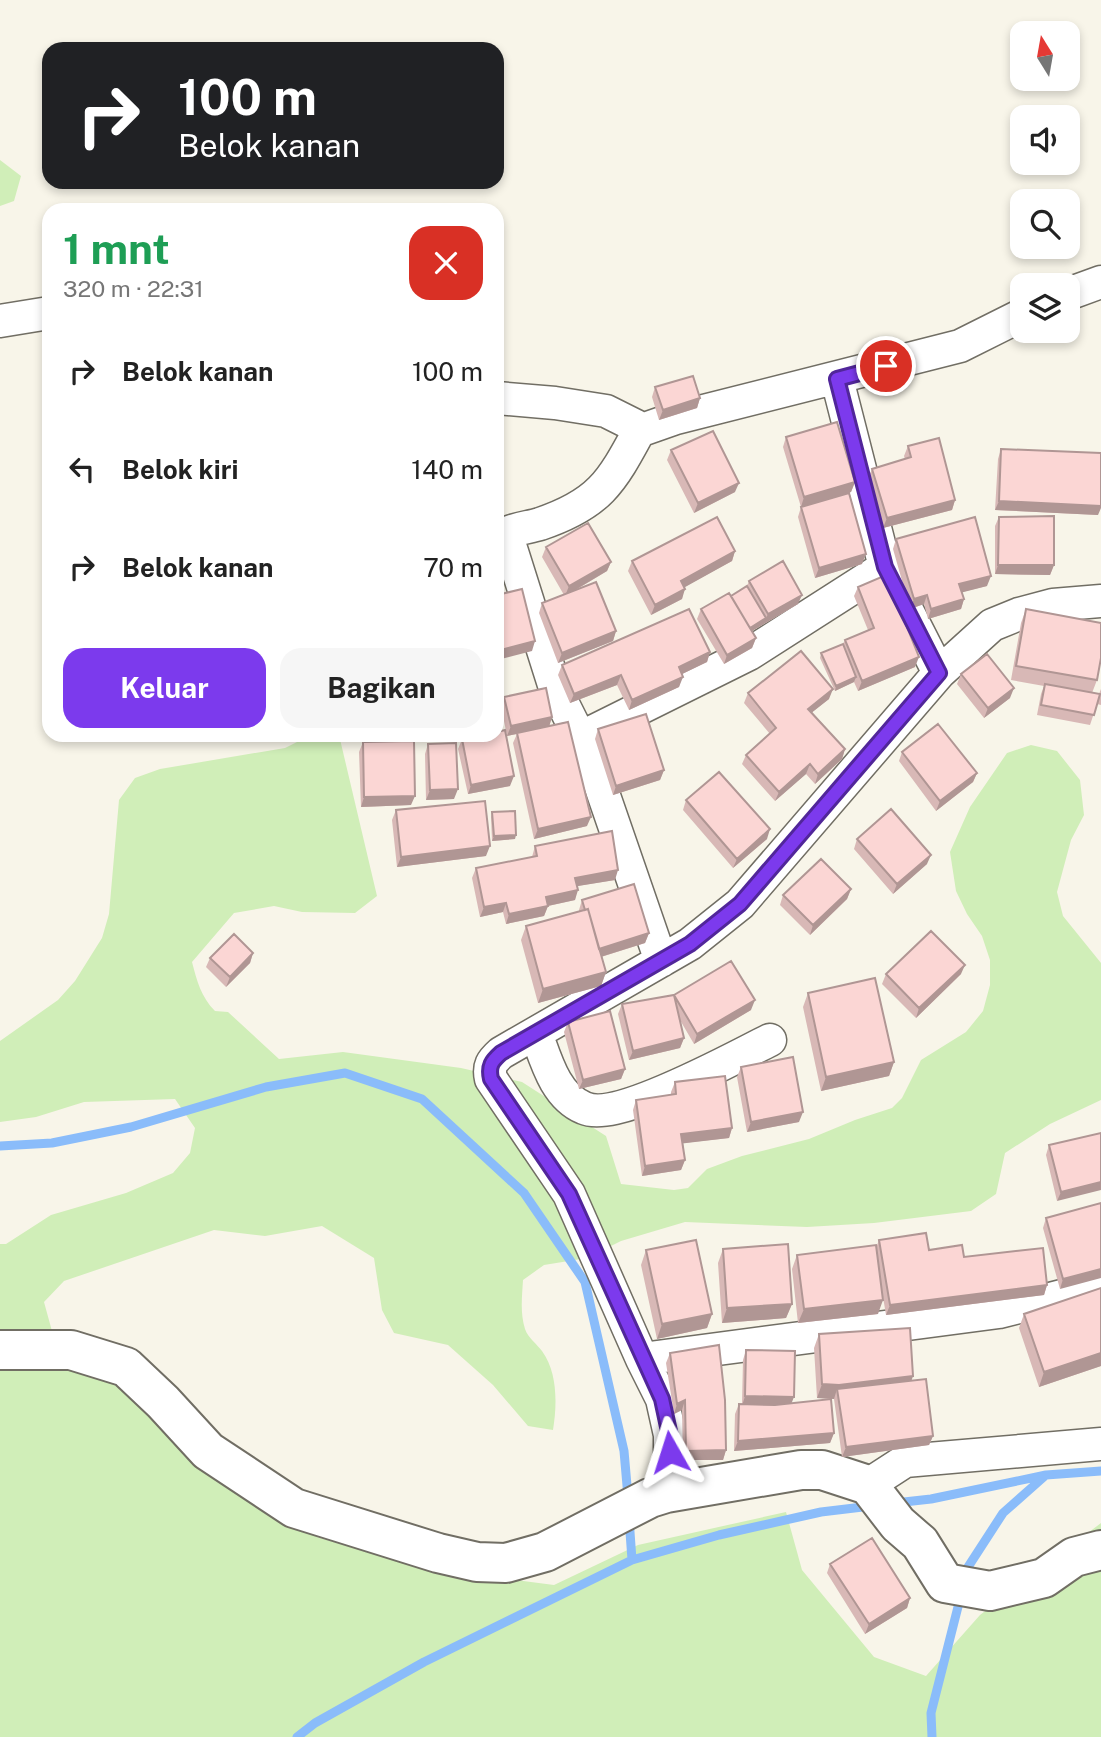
<!DOCTYPE html>
<html lang="id">
<head>
<meta charset="utf-8">
<style>
  :root { --surface:#fff; --page:#f6f6f6; --text:#222; --muted:#767676; --accent:#7c3aed }
  body { margin:0; font-family:"Public Sans",sans-serif; background:var(--page); color:var(--text); height:100vh; display:flex; flex-direction:column; font-size:26px; white-space:nowrap }
  * { box-sizing:border-box; margin:0 }
  p { font-size:23px; color:var(--muted) }
  .icon { flex:none; width:38px; height:38px; fill:none; stroke:currentColor; stroke-width:2; stroke-linecap:round; stroke-linejoin:round }
  .map { position:relative; flex:1; overflow:hidden }
  .panel { position:absolute; left:42px; top:203px; width:462px; height:539px; display:flex; flex-direction:column; background:var(--surface); border-radius:21px; box-shadow:0 4px 10px #0003 }
  .panel>* { flex:none }
  .guide { position:absolute; left:42px; top:42px; width:462px; height:147px; border-radius:21px; box-shadow:0 4px 10px #0003; background:#202124; color:#fff; overflow:hidden }
  .needle { width:46px; rotate:349deg }
  .buttons { position:absolute; left:1010px; top:21px; display:grid; gap:14px }
  .buttons a { display:grid; place-items:center; width:70px; height:70px; border-radius:14px; background:var(--surface); box-shadow:0 4px 10px #0003; font-size:35px }
  .pin { position:absolute; display:grid; place-items:center; width:60px; height:60px; color:#fff; margin:-30px; border:4px solid #fff; border-radius:50%; box-shadow:0 2px 7px #0007 }
  .me { position:absolute; width:77px; margin:-38px; rotate:354deg; stroke-linejoin:round; filter:drop-shadow(0 0 5px #0008) }
  .turn { display:flex; align-items:center; gap:24px; height:147px; padding:0 21px; font-size:32px }
  .turn .icon { width:91px; height:91px; stroke-width:2.5 }
  .turn b { display:block; font-size:49px; line-height:60px }
  .round { display:grid; place-items:center; flex:none; width:74px; height:74px; border-radius:21px; background:var(--page) }
  .overview { display:flex; align-items:center; justify-content:space-between; height:119px; padding:0 21px }
  h1 { font-size:42px; font-weight:700; line-height:52px; color:#1e9e55 }
  .action { display:flex; gap:14px; margin-top:auto; padding:14px 21px }
  .action a { flex:1; height:80px; border-radius:21px; background:var(--accent); color:#fff; font-size:28px; font-weight:700; line-height:80px; text-align:center }
  .action a+a { background:var(--page); color:var(--text) }
  ul { padding:0; list-style:none }
  li { display:flex; align-items:center; gap:21px; height:98px; padding:0 21px }
  li div { flex:1 }
  li b { display:block; font-size:26px }
  li em { font-style:normal }
  .map>svg:first-child { display:block }
  .green { fill:#d0eeb8 }
  .lines { fill:none; stroke-linecap:round; stroke-linejoin:round }
  .stream { stroke:#8abcfa; stroke-width:9 }
  .minor-casing { stroke:#716e64; stroke-width:35 }
  .tertiary-casing { stroke:#716e64; stroke-width:42 }
  .minor { stroke:#fff; stroke-width:32 }
  .tertiary { stroke:#fff; stroke-width:38 }
  .wall { fill:#d8b8b6 }
  .shaded-wall { fill:#b09694 }
  .building { fill:#fbd6d4; stroke:#b09694; stroke-width:2 }
  .route-casing { stroke:#51269a; stroke-width:18 }
  .route { stroke:#7c3aed; stroke-width:12 }
</style>
</head>
<body>
<div class="map">
<svg width="1101" height="1737" viewBox="0 0 1101 1737">
  <rect width="100%" height="100%" fill="#f8f5e9"/>
  <!-- green -->
  <path class="green" d="M0,160L21,176L14,201L0,206Z
    M311,735H339L377,896L355,913L302,912L274,906L234,913L192,962C197,981 201,997 215,1011L228,1012L279,1059L343,1052L461,1068L522,1082L606,1136L621,1184L674,1190L688,1188L707,1169L742,1156L809,1139L855,1120L892,1108L902,1098L921,1060L966,1032L983,1011L990,985V960L982,936L967,914L956,891L950,852L970,807L1007,753L1031,745L1057,751L1080,780L1084,815L1071,840L1057,892L1063,916L1101,963V1100L1050,1124L1005,1153L996,1194L971,1211L874,1223L807,1227L685,1222L621,1241L587,1258L544,1265L523,1280C522,1297 520,1313 525,1329C528,1338 537,1344 542,1351C558,1373 557,1405 553,1430L528,1426L493,1385L448,1345L394,1333L382,1310L374,1258L322,1226L265,1236L214,1230L64,1281L44,1302L61,1364L121,1377L198,1456L317,1537L421,1568L554,1585L638,1545L786,1512L802,1570L874,1657L926,1676L980,1615L1101,1523V1737H0V1244H6L51,1215L126,1193L173,1173L190,1153L195,1128L175,1099L84,1102L36,1117L0,1122V1041L58,1000L75,981L102,938L109,914L119,800L135,778L160,769L285,748Z"/>
  <g class="lines">
    <!-- stream -->
    <path class="stream" d="M0,1146L52,1143L131,1127L266,1087L345,1073L422,1099L524,1193L585,1282L624,1451L628,1497
      M895,1503L931,1499L1046,1475
      M629,1518L632,1560
      M965,1578L968,1567L1003,1513L1046,1475L1101,1471
      M297,1737L315,1723L424,1662L632,1560L719,1535L821,1512L871,1506
      M932,1737L931,1713L961,1595"/>
    <defs>
      <path id="minor" d="M1068,294L1101,282
        M0,321L49,313
        M837,379L885,567L939,673
        M497,398L555,403L606,411L636,426L639,431
        M580,738L749,654L885,567
        M661,961L593,764L555,688L508,539L509,532C519,528 530,527 540,524C599,504 611,483 639,431L676,418L960,346L1022,315
        M536,1033C546,1060 555,1096 584,1108C618,1123 735,1057 770,1040
        M642,1359L999,1312L1101,1286
        M868,1485L905,1461L1101,1444
        M666,1493L670,1470V1435L662,1399L642,1359L569,1194L491,1079C488,1066 492,1061 501,1053L690,944L740,904L939,673L992,625L1019,614L1053,605L1101,601"/>
      <path id="tertiary" d="M0,1350H71L126,1367L163,1402L208,1451L294,1508L438,1553L477,1562L506,1563L545,1552L650,1498L666,1493L801,1470H822L868,1485L898,1524L920,1543L945,1583L990,1591L1044,1578L1074,1557L1101,1550"/>
    </defs>
    <!-- minor casing -->
    <use href="#minor" class="minor-casing"/>
    <!-- tertiary casing -->
    <use href="#tertiary" class="tertiary-casing"/>
    <!-- minor -->
    <use href="#minor" class="minor"/>
    <!-- tertiary -->
    <use href="#tertiary" class="tertiary"/>
  </g>
  <!-- wall -->
  <path class="wall" d="M655,387L700,398L697,408L659,420L652,397Z
    M786,437L855,482L851,492L801,507L783,447Z
    M908,446L955,500L952,510L883,528L868,478L872,469L905,459L904,456Z
    M1001,449L1098,515L995,510L998,459Z
    M671,450L735,492L694,513L667,460Z
    M801,507L862,564L815,578L798,517Z
    M999,517L1054,565L1050,575L995,574V526Z
    M896,539L987,586L962,592L964,599L961,609L928,619L924,604L910,609L893,549Z
    M546,547L611,562L607,571L574,591L616,631L613,641L558,663L539,613L542,603L564,595L542,557Z
    M735,551L732,561L684,587L682,599L651,615L628,571L632,561Z
    M749,581L798,604L752,631L756,638L752,648L724,664L697,619L701,609L731,596L747,586Z
    M858,587L915,667L858,691L854,682L835,691L820,658L821,653L843,644L845,640L868,630L854,596Z
    M1026,609L1097,680L1092,693L1099,694L1101,689V705L1097,704L1090,725L1037,715L1041,694L1044,686L1011,680L1021,623Z
    M710,652L707,662L682,674L679,687L629,710L617,685L570,703L558,675L562,665Z
    M961,674L1010,698L984,718L957,684Z
    M748,693L829,699L812,712L845,749L842,759L815,784L806,774L775,801L742,764L746,755L770,734L744,703Z
    M504,697L552,717L549,726L587,826L534,839L513,743L517,734L507,736L501,706Z
    M598,729L664,770L660,780L613,795L595,739Z
    M462,739L510,786L468,794L458,749Z
    M363,742L411,805L361,807L359,752Z
    M428,744L454,799L426,800L425,754Z
    M902,752L977,773L973,782L936,811L899,761Z
    M686,800L767,839L733,868L683,810Z
    M396,810L486,856L397,867L392,820Z
    M492,812L515,839L492,841L491,817Z
    M857,839L927,864L893,894L854,849Z
    M535,846L615,880L577,886L575,900L548,906L544,916L506,924L503,912L480,917L472,878L476,868L532,857Z
    M851,889L847,899L810,935L780,905L783,895Z
    M582,900L649,933L645,943L601,957L606,972L601,986L538,1003L521,940L526,926L579,912V910Z
    M253,953L250,963L226,987L206,967L210,958Z
    M886,974H961L916,1018L882,984Z
    M808,993L894,1062L889,1076L821,1091L803,1007Z
    M674,995L751,1010L694,1044L680,1020L684,1038L680,1048L629,1060L618,1014L622,1004Z
    M568,1022L625,1069L621,1079L579,1089L564,1032Z
    M741,1067L799,1122L747,1132L737,1077Z
    M675,1082L732,1128L729,1138L683,1143L685,1160L681,1170L642,1176L633,1110L636,1100L671,1095V1092Z
    M1101,1133L1057,1201L1046,1155L1049,1145Z
    M1101,1203L1060,1289L1043,1228L1046,1218Z
    M879,1240L964,1257L1047,1285L1044,1295L886,1315L879,1273L878,1314L798,1323L792,1269L797,1255L876,1248Z
    M723,1249L792,1304L786,1318L722,1323L718,1263Z
    M646,1250L712,1314L707,1328L657,1339L641,1265Z
    M1101,1288V1366L1039,1387L1019,1328L1024,1314Z
    M819,1334L912,1381L933,1436L929,1445L842,1457L834,1399L817,1398L814,1348Z
    M746,1350L791,1404L834,1433L830,1443L734,1451L735,1414L739,1404H742L743,1360Z
    M670,1353L726,1450L723,1460H683L682,1410L674,1414L666,1363Z
    M830,1564L910,1598L907,1608L865,1634L827,1573Z"/>
  <!-- shaded-wall -->
  <path class="shaded-wall" d="M700,398L697,408L659,420L663,410Z
    M855,482L851,492L801,507L804,497Z
    M739,483L735,492L694,513L698,503Z
    M955,500L952,510L883,528L887,518Z
    M999,501L1101,506V508L1098,515L995,510Z
    M735,551L732,561L678,591L681,581Z
    M866,554L862,564L815,578L819,568Z
    M611,562L607,571L565,596L569,586Z
    M998,565H1054L1050,575L995,574Z
    M991,576L987,586L956,594L959,584Z
    M685,589L682,599L651,615L655,605Z
    M802,595L798,604L745,635L746,630L766,618L768,614Z
    M927,595L924,604L910,609L914,599Z
    M964,599L961,609L928,619L931,609Z
    M616,631L613,641L558,663L562,653Z
    M756,638L752,648L724,664L727,655Z
    M535,641L532,651L497,660V651Z
    M710,652L707,662L676,677L679,667Z
    M919,657L915,667L858,691L862,681Z
    M621,675L617,685L570,703L574,694Z
    M683,677L679,687L629,710L632,700Z
    M856,677L854,682L835,691L836,686Z
    M1014,688L1010,698L984,718L988,708Z
    M833,689L829,699L805,718L808,709Z
    M552,717L549,727L507,736L511,726Z
    M845,749L842,759L815,784L818,774Z
    M810,764L806,774L775,801L779,792Z
    M664,770L660,780L613,795L616,786Z
    M977,773L973,782L936,811L940,801Z
    M514,776L510,786L468,794L471,785Z
    M458,789L454,799L426,800L430,790Z
    M415,796L411,805L361,807L364,797Z
    M591,817L587,826L534,839L538,829Z
    M770,829L767,839L733,868L737,859Z
    M516,835L515,839L492,841L494,836Z
    M490,846L486,856L397,867L401,857Z
    M931,855L927,864L893,894L897,884Z
    M618,870L615,880L572,887L575,878Z
    M851,889L847,899L810,935L813,925Z
    M578,890L575,900L543,907L546,897Z
    M506,903L503,912L480,917L484,907Z
    M548,906L544,916L506,924L509,914Z
    M649,933L645,943L594,959L597,950Z
    M253,953L250,963L226,987L230,977Z
    M965,965L961,974L916,1018L919,1008Z
    M606,972L601,986L538,1003L543,989Z
    M755,1000L751,1010L694,1044L697,1034Z
    M684,1038L680,1048L629,1060L633,1051Z
    M894,1062L889,1076L821,1091L826,1077Z
    M625,1069L621,1079L579,1089L583,1080Z
    M803,1112L799,1122L747,1132L751,1122Z
    M732,1128L729,1138L678,1144L681,1134Z
    M685,1160L681,1170L642,1176L645,1166Z
    M1101,1182V1190L1057,1201L1061,1192Z
    M1101,1269V1278L1060,1289L1063,1279Z
    M1047,1285L1044,1295L886,1315L890,1305Z
    M883,1300L878,1314L798,1323L804,1309Z
    M792,1304L786,1318L722,1323L727,1308Z
    M712,1314L707,1328L657,1339L662,1324Z
    M1101,1353V1366L1039,1387L1044,1372Z
    M913,1376L908,1391L837,1389L834,1399L817,1398L822,1384Z
    M745,1396L794,1397L790,1407L742,1406Z
    M685,1400L682,1410L674,1414L677,1404Z
    M834,1433L830,1443L734,1451L738,1441Z
    M933,1436L929,1445L842,1457L846,1447Z
    M726,1450L723,1460H683L686,1451Z
    M910,1598L907,1608L865,1634L869,1624Z"/>
  <!-- building -->
  <path class="building" d="M693,376L700,398L663,410L655,387Z
    M837,422L855,482L804,497L786,437Z
    M713,431L739,483L698,503L671,450Z
    M939,438L955,500L887,518L872,469L911,457L908,446Z
    M1001,449L1101,453V506L999,501Z
    M849,493L866,554L819,568L801,507Z
    M1054,516V565H998L999,517Z
    M717,517L735,551L681,581L685,589L655,605L632,561Z
    M975,517L991,576L959,584L964,599L931,609L927,595L914,599L896,539Z
    M588,523L611,562L569,586L546,547Z
    M783,561L802,595L768,614L749,581Z
    M886,575L919,657L862,681L845,640L874,628L858,587Z
    M596,582L616,631L562,653L542,603Z
    M747,586L766,618L750,628L731,596Z
    M522,589L535,641L497,651V595Z
    M729,593L756,638L727,655L701,609Z
    M689,609L710,652L679,667L683,677L632,700L621,675L574,694L562,665Z
    M1026,609L1101,623V658L1097,680L1016,666Z
    M843,644L856,677L836,686L821,653Z
    M801,651L833,689L808,709L845,749L818,774L810,764L779,792L746,755L776,728L748,693Z
    M987,654L1014,688L988,708L961,674Z
    M1045,684L1100,694L1094,715L1041,705Z
    M546,688L552,717L511,726L504,697Z
    M646,714L664,770L616,786L598,729Z
    M568,722L591,817L538,829L517,733Z
    M938,724L977,773L940,801L902,752Z
    M505,730L514,776L471,785L462,739L481,735H497V732Z
    M414,741L415,796L364,797L363,742Z
    M456,743L458,789L430,790L428,744Z
    M719,772L770,829L737,859L686,800Z
    M485,801L490,846L401,857L396,810Z
    M891,809L931,855L897,884L857,839Z
    M515,811L516,835L494,836L492,812Z
    M612,831L618,870L575,878L578,890L546,897L548,906L509,914L506,903L484,907L476,868L537,856L535,846Z
    M821,859L851,889L813,925L783,895Z
    M634,884L649,933L599,949L588,909L585,910L582,900Z
    M588,909L606,972L543,989L526,926Z
    M931,931L965,965L919,1008L886,974Z
    M234,934L253,953L230,977L210,958Z
    M731,961L755,1000L697,1034L674,995Z
    M875,978L894,1062L826,1077L808,993Z
    M674,995L684,1038L633,1051L622,1004Z
    M610,1011L625,1069L583,1080L568,1022Z
    M793,1057L803,1112L751,1122L741,1067Z
    M725,1076L732,1128L681,1134L685,1160L645,1166L636,1100L676,1094L675,1082Z
    M1101,1133V1182L1061,1192L1049,1145Z
    M1101,1203V1269L1063,1279L1046,1218Z
    M926,1233L929,1250L962,1245L964,1257L1043,1248L1047,1285L890,1305L879,1240Z
    M696,1240L712,1314L662,1324L646,1250Z
    M788,1244L792,1304L727,1308L723,1249Z
    M876,1245L883,1300L804,1309L797,1255Z
    M1101,1288V1353L1044,1372L1024,1314Z
    M910,1328L913,1376L839,1385L822,1384L819,1334Z
    M719,1345L725,1400L726,1450L686,1451L685,1400L677,1404L670,1353Z
    M746,1350L795,1351L794,1397L745,1396Z
    M926,1379L933,1436L846,1447L837,1389Z
    M831,1399L834,1433L738,1441L739,1404L775,1405Z
    M872,1538L910,1598L869,1624L830,1564Z"/>
  <g class="lines">
    <defs>
      <path id="route" d="M670,1452V1436L662,1399L569,1194L491,1079C488,1066 492,1061 501,1053L690,944L740,904L939,673L885,567L837,379L886,366"/>
    </defs>
    <!-- route casing -->
    <use href="#route" class="route-casing"/>
    <!-- route -->
    <use href="#route" class="route"/>
  </g>
</svg>
<div class="buttons">
<a><svg class="needle" viewBox="-14 -14 28 28"><path d="M0-13l5 13h-10z" fill="#e53935"/><path d="M0 13l5-13h-10z" fill="#767676"/></svg></a>
<a><svg class="icon" aria-label="sound" viewBox="0 0 24 24"><path d="M4 9h4l5-4v14l-5-4H4zM17 9q2 3 0 6"/></svg></a>
<a><svg class="icon" aria-label="search" viewBox="0 0 24 24"><circle cx="10" cy="10" r="6"/><path d="M15 15l6 6"/></svg></a>
<a><svg class="icon" aria-label="layers" viewBox="0 0 24 24"><path d="M12 4l9 5-9 5-9-5zM3 14l9 5 9-5"/></svg></a>
</div>
<div class="pin" style="left:886px;top:366px;background:#d93025"><svg class="icon" aria-label="arrive" viewBox="0 0 24 24"><path d="M6 21V4h12l-3 4 3 4H6"/></svg></div>
<svg class="me" style="left:670px;top:1452px" viewBox="-20 -20 40 40"><path d="M0-17L14 15 0 8-14 15z" fill="#7c3aed" stroke="#fff" stroke-width="4"/></svg>
<div class="guide">
<div class="turn"><svg class="icon" aria-label="right" viewBox="0 0 24 24"><path d="M7 20v-9h11M14 6l5 5-5 5"/></svg><div><b>100 m</b>Belok kanan</div></div>
</div>
<section class="panel">
<div class="overview"><div><h1>1 mnt</h1><p>320 m · 22:31</p></div><a class="round" style="background:#d93025;color:#fff"><svg class="icon" aria-label="close" viewBox="0 0 24 24"><path d="M6 6l12 12M18 6L6 18"/></svg></a></div>
<ul>
<li><svg class="icon" aria-label="right" viewBox="0 0 24 24"><path d="M7 20v-9h11M14 6l5 5-5 5"/></svg><div><b>Belok kanan</b></div><em>100 m</em></li>
<li><svg class="icon" aria-label="left" viewBox="0 0 24 24"><path d="M17 20v-9H6M10 6l-5 5 5 5"/></svg><div><b>Belok kiri</b></div><em>140 m</em></li>
<li><svg class="icon" aria-label="right" viewBox="0 0 24 24"><path d="M7 20v-9h11M14 6l5 5-5 5"/></svg><div><b>Belok kanan</b></div><em>70 m</em></li>
</ul>
<div class="action"><a>Keluar</a><a>Bagikan</a></div>
</section>
</div>
</body>
</html>
